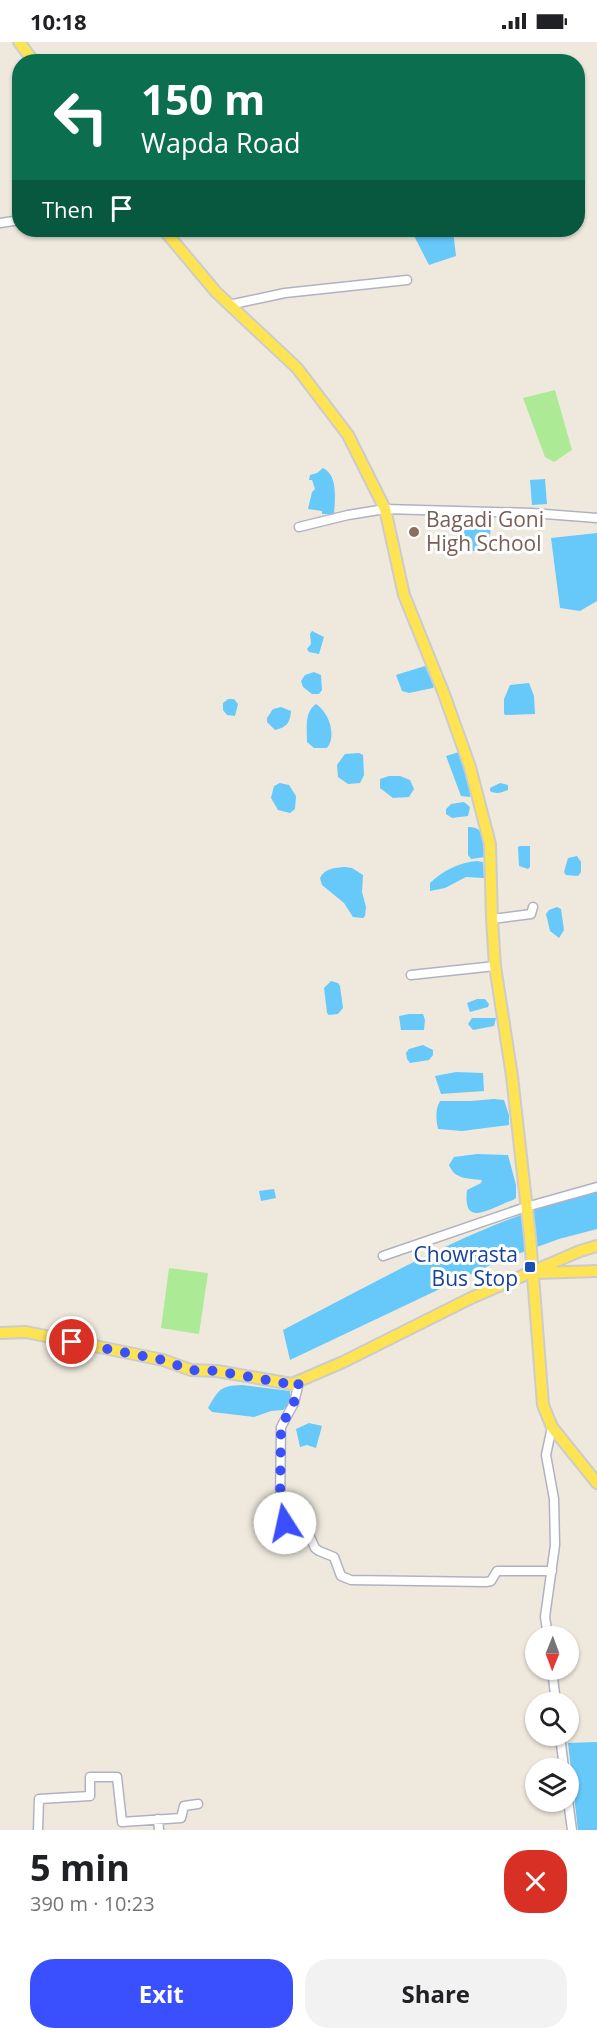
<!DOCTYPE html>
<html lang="en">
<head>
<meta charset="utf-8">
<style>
  :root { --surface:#fff; --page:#f2f2f2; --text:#202124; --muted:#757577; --accent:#3a50ff }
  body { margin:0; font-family:"Open Sans",sans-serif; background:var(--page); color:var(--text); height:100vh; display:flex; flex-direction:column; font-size:22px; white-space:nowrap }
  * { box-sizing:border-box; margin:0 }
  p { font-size:20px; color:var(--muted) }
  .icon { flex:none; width:33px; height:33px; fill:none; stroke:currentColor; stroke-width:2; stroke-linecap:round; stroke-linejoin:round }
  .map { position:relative; height:1788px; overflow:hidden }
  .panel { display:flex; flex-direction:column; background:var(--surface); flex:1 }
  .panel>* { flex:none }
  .top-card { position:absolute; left:12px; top:12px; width:573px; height:183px; border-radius:24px; box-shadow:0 2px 4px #0004; background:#0b6e4f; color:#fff; overflow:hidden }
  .needle { width:39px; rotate:181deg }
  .fabs { position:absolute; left:525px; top:1584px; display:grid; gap:12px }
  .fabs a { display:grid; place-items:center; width:54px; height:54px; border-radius:50%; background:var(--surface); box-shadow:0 2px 4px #0004; font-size:30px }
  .pin { position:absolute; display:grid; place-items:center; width:51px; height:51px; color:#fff; margin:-26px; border:3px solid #fff; border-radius:50%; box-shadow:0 2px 6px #0007 }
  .me { position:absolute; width:66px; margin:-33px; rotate:350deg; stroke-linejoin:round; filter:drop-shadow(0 0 4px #0008) }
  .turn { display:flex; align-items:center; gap:21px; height:126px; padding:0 30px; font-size:27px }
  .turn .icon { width:78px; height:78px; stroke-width:2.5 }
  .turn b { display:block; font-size:42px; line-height:51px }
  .then { display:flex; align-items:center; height:57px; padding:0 30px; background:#0003; gap:12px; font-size:22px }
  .round { display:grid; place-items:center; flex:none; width:63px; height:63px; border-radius:24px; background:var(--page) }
  .head { display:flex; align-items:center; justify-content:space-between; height:102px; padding:0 30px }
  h1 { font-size:36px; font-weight:700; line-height:45px }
  .cta { display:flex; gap:12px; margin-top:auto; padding:12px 30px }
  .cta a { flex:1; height:69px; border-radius:24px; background:var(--accent); color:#fff; font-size:24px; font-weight:700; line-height:69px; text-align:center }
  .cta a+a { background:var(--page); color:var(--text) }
  .status { display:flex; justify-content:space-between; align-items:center; height:42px; padding:0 30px; background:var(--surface); direction:ltr }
  .status svg { height:16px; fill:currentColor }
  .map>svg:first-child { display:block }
  .green { fill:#acea95 }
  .water { fill:#67c8fa }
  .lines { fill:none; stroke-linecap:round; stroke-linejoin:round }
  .minor-casing { stroke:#b1b2c1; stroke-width:11 }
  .major-casing { stroke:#ccc; stroke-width:14 }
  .minor { stroke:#fff; stroke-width:8 }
  .major { stroke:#fee353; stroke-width:10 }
  .route { stroke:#3a50ff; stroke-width:10; stroke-dasharray:0 18 }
  .education-dot { fill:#8d6e63; stroke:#fff; stroke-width:2 }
  .transit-dot { fill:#1a4fb4; stroke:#fff; stroke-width:2 }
  .labels { text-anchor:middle; stroke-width:6; stroke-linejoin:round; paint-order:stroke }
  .education-label { font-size:21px; fill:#785e54; stroke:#fff; text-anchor:start }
  .transit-label { font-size:21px; fill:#164399; stroke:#fff; text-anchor:end }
</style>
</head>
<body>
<div class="status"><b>10:18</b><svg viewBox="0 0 49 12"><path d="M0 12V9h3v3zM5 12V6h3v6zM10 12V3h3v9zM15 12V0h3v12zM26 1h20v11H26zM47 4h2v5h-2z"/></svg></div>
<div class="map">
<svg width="597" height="1788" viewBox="0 0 597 1788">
  <rect width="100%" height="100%" fill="#efe9dd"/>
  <!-- green -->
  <path class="green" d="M555,348L572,408L554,420L545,415L523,356Z
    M169,1226L208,1231L199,1292L161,1286Z"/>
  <!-- water -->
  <path class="water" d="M411,188H453L456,214L429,223Z
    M323,426C338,433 335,457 334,472H322V469L308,467L312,450L315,447L312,438H309L310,433L317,431Z
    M545,437L547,462L532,463L530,438Z
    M464,478L491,480L489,510L462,508Z
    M597,491V559L580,569L560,566L551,496Z
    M312,589L324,595L319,612L309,610L307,607L311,602L310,592Z
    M425,624L434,644L433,646L409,651L402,649L396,633Z
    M314,630L321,633L322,648L319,652H312L303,645L301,639L305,633Z
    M529,641L534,654L535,672L505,673L504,671V657L510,643Z
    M228,657H234L238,662L235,674L227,673L223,668V661Z
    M316,662C329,670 337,694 327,706H314L307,700C307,687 304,670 316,662Z
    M281,665L291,669C290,681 287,685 275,688L267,680V676L273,667Z
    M459,710L461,713L471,749L470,755L461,754L446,714Z
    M345,712L359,711L363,713L364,733L360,741L348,742L338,735L337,723Z
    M389,734H400L410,738L414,747L409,755L393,756L380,746V737Z
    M280,741L289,743L296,754L295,767L290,771L278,768L271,756L274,744Z
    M500,741L508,743V748C502,750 497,753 490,749V746Z
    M464,760L470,765L468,774L452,776L446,772V767L451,762Z
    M468,785C485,784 485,801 485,815L471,817L468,813Z
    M520,804H530V825L528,827L519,824L518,805Z
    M577,814L581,820V830L578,834L566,833L564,830L568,816Z
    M477,819L483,820L484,836L466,835L445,846L430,849V841C442,829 460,820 477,819Z
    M345,825L352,826L363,833L362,850L366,865L365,874L363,876L353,875L344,861L322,843L320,836C325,826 334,826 345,825Z
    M557,865L561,867L564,888L559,896L550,889L546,872L549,868Z
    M331,939L338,941L340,944L343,966L338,972L329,973L327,971L324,946Z
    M477,957H485L489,962L488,965L470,970L467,961Z
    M409,972H423L425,978L424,988H401L399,974Z
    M472,976H496L494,984L473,988L468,982Z
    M423,1003L433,1008V1013L429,1018L410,1021L407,1017L406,1011L409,1007Z
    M456,1030L483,1031L484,1049L441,1052L435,1034Z
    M494,1057L504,1058L509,1073V1083L462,1089L438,1087C436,1077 435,1068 440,1059H471Z
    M477,1112L508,1113L516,1143V1156L513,1158C492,1165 462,1188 467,1148L481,1141L482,1138C468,1136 455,1138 449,1123L454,1115Z
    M274,1147L276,1156L261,1159L259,1149Z
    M597,1150V1187L559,1197L501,1218L290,1318L283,1288C384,1236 485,1176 597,1150Z
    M242,1343L290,1349V1361L283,1368L271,1369L254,1375L212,1370L208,1366C219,1347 220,1344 242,1343Z
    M309,1381L322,1384L316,1406L307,1403L300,1405L296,1387Z
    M597,1700V1788H578L568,1701Z"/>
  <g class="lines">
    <defs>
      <path id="minor" d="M0,181L20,178
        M229,263L285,251L407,238
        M299,485L348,473L385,467L532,471L597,476
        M492,877L531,872L533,865
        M411,933L495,924
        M383,1214L526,1165L597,1145
        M299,1340L294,1361L281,1385L280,1464L285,1481L310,1495L315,1506L319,1509L334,1515L341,1534L351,1538L486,1540L491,1539L497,1529H552
        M548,1594L545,1575L555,1503L554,1457L546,1413L552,1385
        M552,1628L556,1660
        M560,1694L564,1726
        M568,1758L572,1788
        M158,1777L159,1788
        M38,1788L39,1757L90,1754V1735H117L122,1780L181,1776L184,1764L198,1762"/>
      <path id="major" d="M19,0L34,20
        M164,188L216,250L297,326L348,393L385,467L404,553L444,652L470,725L490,802L492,877L495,924L512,1034L530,1195L543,1363L552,1385L597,1441
        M537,1231L597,1229
        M0,1291L26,1290L163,1318L191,1328L217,1329L292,1342L343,1320L471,1256L580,1209L597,1204"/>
    </defs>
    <!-- minor casing -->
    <use href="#minor" class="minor-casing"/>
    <!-- major casing -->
    <use href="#major" class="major-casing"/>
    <!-- minor -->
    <use href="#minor" class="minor"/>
    <!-- major -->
    <use href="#major" class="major"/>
  </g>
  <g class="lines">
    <!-- route -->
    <path class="route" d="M72,1300L163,1318L190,1328L217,1329L283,1341L299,1340L294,1360L281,1385L280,1464L285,1481"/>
  </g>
  <!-- markers -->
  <circle class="education-dot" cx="414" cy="490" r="6"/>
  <rect class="transit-dot" x="524" y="1219" width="12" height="12" rx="3"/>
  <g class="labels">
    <!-- education labels -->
    <g class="education-label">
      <text x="426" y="485">Bagadi Goni<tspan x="426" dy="24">High School</tspan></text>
    </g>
    <!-- transit labels -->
    <g class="transit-label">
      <text x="518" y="1220">Chowrasta<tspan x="518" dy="24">Bus Stop</tspan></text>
    </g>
  </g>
</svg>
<div class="fabs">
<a><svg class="needle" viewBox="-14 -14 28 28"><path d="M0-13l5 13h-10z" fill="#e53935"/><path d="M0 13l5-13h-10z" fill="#757577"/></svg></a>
<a><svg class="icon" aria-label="search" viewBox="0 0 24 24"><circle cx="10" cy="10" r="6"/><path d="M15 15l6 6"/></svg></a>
<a><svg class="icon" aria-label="layers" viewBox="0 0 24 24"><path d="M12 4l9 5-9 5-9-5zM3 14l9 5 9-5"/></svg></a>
</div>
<div class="pin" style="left:72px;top:1300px;background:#d93025"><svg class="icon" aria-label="arrive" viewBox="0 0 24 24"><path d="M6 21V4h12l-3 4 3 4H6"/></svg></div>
<svg class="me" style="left:285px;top:1481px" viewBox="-20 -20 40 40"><circle r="19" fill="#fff"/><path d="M0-13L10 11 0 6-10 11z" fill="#3a50ff"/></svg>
<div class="top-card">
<div class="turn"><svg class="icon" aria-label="left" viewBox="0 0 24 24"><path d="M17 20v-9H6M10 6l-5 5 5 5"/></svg><div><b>150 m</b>Wapda Road</div></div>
<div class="then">Then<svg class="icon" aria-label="arrive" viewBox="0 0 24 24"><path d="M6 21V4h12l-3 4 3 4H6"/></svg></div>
</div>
</div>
<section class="panel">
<div class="head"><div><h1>5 min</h1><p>390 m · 10:23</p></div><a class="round" style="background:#d93025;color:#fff"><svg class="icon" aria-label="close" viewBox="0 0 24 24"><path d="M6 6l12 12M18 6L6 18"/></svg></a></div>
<div class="cta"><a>Exit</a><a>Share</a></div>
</section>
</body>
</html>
